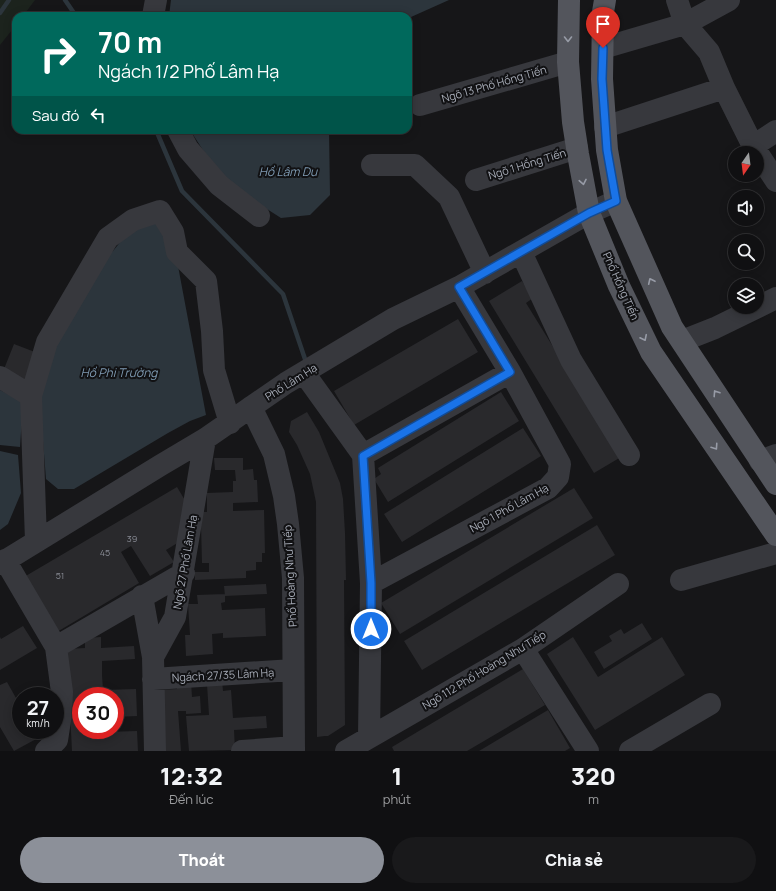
<!DOCTYPE html>
<html lang="vi">
<head>
<meta charset="utf-8">
<style>
  :root { --surface:#101012; --page:#19191b; --text:#f1f3f6; --muted:#9c9d9f; --line:#303032; --accent:#8c9099 }
  body { margin:0; font-family:Manrope,sans-serif; background:var(--page); color:var(--text); height:100vh; display:flex; flex-direction:column; font-size:15px; white-space:nowrap }
  * { box-sizing:border-box; margin:0 }
  p { font-size:13px; color:var(--muted) }
  .icon { flex:none; width:22px; height:22px; fill:none; stroke:currentColor; stroke-width:2; stroke-linecap:round; stroke-linejoin:round }
  .map { position:relative; height:751px; overflow:hidden }
  .sheet { display:flex; flex-direction:column; background:var(--surface); flex:1 }
  .sheet>* { flex:none }
  .banner { position:absolute; left:12px; top:12px; width:400px; height:122px; border-radius:12px; box-shadow:0 2px 10px #0003,0 0 0 1px var(--line); background:#00695c; color:#fff; overflow:hidden }
  .needle { width:26px; rotate:194deg }
  .tools { position:absolute; left:728px; top:146px; display:grid; gap:8px }
  .tools a { display:grid; place-items:center; width:36px; height:36px; border-radius:50%; background:var(--surface); box-shadow:0 2px 10px #0003,0 0 0 1px var(--line); font-size:20px }
  .speed { position:absolute; left:12px; top:687px; display:flex; gap:8px; font-size:20px; font-weight:700; text-align:center }
  .speed>* { display:grid; place-content:center; width:52px; height:52px; border-radius:50%; background:var(--surface); box-shadow:0 2px 10px #0003,0 0 0 1px var(--line); line-height:1 }
  .speed small { font-size:10px; font-weight:400 }
  .speed .limit { border:6px solid #d22; background:#fff; color:#111 }
  .pin { position:absolute; display:grid; place-items:center; width:34px; height:34px; color:#fff; margin:-41px -17px; border-radius:50% 50% 50% 0; rotate:-45deg; box-shadow:0 0 4px #0007 }
  .pin .icon { rotate:45deg }
  .me { position:absolute; width:44px; margin:-22px; rotate:0deg; stroke-linejoin:round; filter:drop-shadow(0 0 3px #0008) }
  .turn { display:flex; align-items:center; gap:14px; height:84px; padding:0 20px; font-size:18px }
  .turn .icon { width:52px; height:52px; stroke-width:2.5 }
  .turn b { display:block; font-size:28px; line-height:34px }
  .then { display:flex; align-items:center; height:38px; padding:0 20px; background:#0003; gap:8px; font-size:15px }
  .eta { display:flex; justify-content:space-evenly; align-items:center; height:68px; text-align:center }
  .eta b { font-size:24px; font-weight:800; line-height:28px }
  .cta { display:flex; gap:8px; margin-top:auto; padding:8px 20px }
  .cta a { flex:1; height:46px; border-radius:24px; background:var(--accent); color:#fff; font-size:16px; font-weight:800; line-height:46px; text-align:center }
  .cta a+a { background:var(--page); color:var(--text) }
  .map>svg:first-child { display:block }
  .green { fill:#1c231d }
  .water { fill:#2c353c }
  .lines { fill:none; stroke-linecap:round; stroke-linejoin:round }
  .stream { stroke:#2c353c; stroke-width:4.5 }
  .building { fill:#29292c }
  .minor { stroke:#37383d; stroke-width:22 }
  .major { stroke:#53555c; stroke-width:22 }
  .oneway { stroke:#979ba6 }
  .route-casing { stroke:#114b97; stroke-width:10 }
  .route { stroke:#1a73e8; stroke-width:7 }
  .labels { text-anchor:middle; stroke-width:4; stroke-linejoin:round; paint-order:stroke }
  .number-label { font-size:9px; fill:#888b94 }
  .street-label { font-size:11px; fill:#a8adb8; stroke:#111113 }
  .water-label { font-size:12px; font-style:italic; fill:#7f9bb3; stroke:#111113 }
</style>
</head>
<body>
<div class="map">
<svg width="776" height="751" viewBox="0 0 776 751">
  <rect width="100%" height="100%" fill="#161618"/>
  <!-- green -->
  <path class="green" d="M0,0H35L23,16H16V25L0,45Z"/>
  <!-- water -->
  <path class="water" d="M171,0H449L411,17L408,20V16H169Z
    M190,130H329L330,195L310,215L281,218L223,181Z
    M156,216L172,234L206,415L190,421L168,433L74,489H58L46,479L38,378L99,263L113,251L134,225Z
    M0,390L23,402L20,447L0,445Z
    M0,451L18,455L21,493L8,524L0,530Z"/>
  <g class="lines">
    <!-- stream -->
    <path class="stream" d="M65,0L76,16
      M0,13L9,0
      M156,130L182,191L283,294L306,362"/>
  </g>
  <!-- building -->
  <path class="building" d="M522,281L533,298L526,303L621,457L594,473L489,301Z
    M458,319L478,352L354,425L334,391Z
    M14,344L40,354L28,384L2,374Z
    M501,392L519,421L388,502L374,479L381,474L378,468Z
    M307,412L319,432L340,483L343,499L345,533L346,580H344L345,725L328,736H325L317,737L316,502L310,474L297,445L289,432L291,421Z
    M523,428L541,456L402,542L384,514Z
    M214,458H243V470L253,469L254,480H257L258,502L233,503V511L264,510L265,553H262V562H256V570L246,571V578L195,580V572H209V563H231H202L201,525L203,512H207V493L233,492V481H236L235,470H215Z
    M177,487L186,502L179,542L166,550L174,562L150,576L131,546L121,552L139,583L57,632L24,577Z
    M574,488L593,518L400,634L381,603Z
    M597,525L615,555L422,670L404,641Z
    M266,584L267,594L225,596V602L221,603L222,610L265,608L266,636L223,638V633L212,634L213,654L186,656L185,635H190L188,604H198L197,595L225,594V596L224,586Z
    M642,623L652,639L604,669L594,652L612,641L609,636L621,629L624,634Z
    M23,626L37,648L0,670V637L1,639Z
    M101,637V648L134,646L135,659L102,661V675L103,690L136,689L137,716L115,717V696H81V730H105V732L137,731L138,751H72L67,649L85,648V638Z
    M573,637L598,677L662,637L685,675L595,730L547,654Z
    M190,666L192,697L200,696L201,713L186,714V711H178L181,751H163L159,690L177,689L175,667Z
    M221,668L223,691L231,690L233,718L266,716L267,728L234,730L235,750L189,751L186,716L209,715L206,669Z
    M523,669L545,705L467,751H394L392,747Z
    M7,682L21,707V730H33L38,738L14,751L0,727V685Z
    M548,710L570,748L565,751H479Z"/>
  <g class="lines">
    <!-- minor -->
    <path class="minor" d="M677,0L685,24L709,52L724,88L753,146L776,181
      M153,16L156,0
      M603,48L685,24L729,0
      M420,105L568,62
      M605,127L724,88
      M178,130L188,149L219,185L259,216
      M753,146L776,131
      M372,165H415L449,197L485,273
      M476,180L577,148
      M521,252L571,360L629,455
      M682,341L715,328L776,298
      M304,373L363,455L371,583L369,737
      M0,377L31,396
      M251,407L274,454L284,496L288,524L293,578L294,751
      M363,455L510,372
      M760,461L776,455
      M36,541L31,396L47,342L108,238L133,220L160,211L173,232L177,252L206,281L212,331L214,370L230,423
      M5,560L56,647L62,692L61,714L57,740L46,751
      M0,564L161,465L205,439L286,383L393,319L459,287L589,213L616,201
      M681,580L776,553
      M371,583L548,488L558,477L560,464L510,372L459,287
      M142,596L153,657
      M56,647L184,573
      M523,649L588,751
      M153,679L293,670
      M155,751L153,657L175,617L205,439
      M242,751L294,747
      M346,751L523,649L618,584
      M630,751L710,704"/>
    <!-- major -->
    <path class="major" d="M569,0L568,62L573,122L578,154L589,213L619,286L651,352L776,535
      M605,0L603,12L602,79L607,150L616,201L672,327L776,484"/>
  </g>
  <!-- one-way arrows -->
  <defs><path id="oneway-chevron" d="M-2-3.5L2.5 0L-2 3.5" fill="none" stroke-width="1.6" stroke-linecap="round" stroke-linejoin="round"/></defs>
  <g class="oneway">
    <use href="#oneway-chevron" transform="translate(568 39) rotate(90)"/>
    <use href="#oneway-chevron" transform="translate(583 182) rotate(79)"/>
    <use href="#oneway-chevron" transform="translate(651 281) rotate(-115)"/>
    <use href="#oneway-chevron" transform="translate(644 338) rotate(64)"/>
    <use href="#oneway-chevron" transform="translate(716 393) rotate(-123)"/>
    <use href="#oneway-chevron" transform="translate(715 447) rotate(56)"/>
  </g>
  <g class="lines">
    <defs>
      <path id="route" d="M371,629V583L363,456L510,372L459,287L589,213L616,201L607,150L602,79L603,48"/>
    </defs>
    <!-- route casing -->
    <use href="#route" class="route-casing"/>
    <!-- route -->
    <use href="#route" class="route"/>
  </g>
  <g class="labels">
    <!-- number labels -->
    <g class="number-label">
      <text x="132" y="542">39</text>
      <text x="105" y="556">45</text>
      <text x="60" y="579">51</text>
    </g>
    <!-- street labels -->
    <g class="street-label">
      <text transform="translate(494 84) rotate(-16)" y="4">Ngõ 13 Phố Hồng Tiến</text>
      <text transform="translate(527 164) rotate(-17)" y="4">Ngõ 1 Hồng Tiến</text>
      <text transform="translate(621 286) rotate(66)" y="4">Phố Hồng Tiến</text>
      <text transform="translate(291 382) rotate(-32)" y="4">Phố Lâm Hạ</text>
      <text transform="translate(509 508) rotate(-29)" y="4">Ngõ 1 Phố Lâm Hạ</text>
      <text transform="translate(185 562) rotate(-80)" y="4">Ngõ 27 Phố Lâm Hạ</text>
      <text transform="translate(290 576) rotate(-93)" y="4">Phố Hoàng Như Tiếp</text>
      <text transform="translate(484 670) rotate(-31)" y="4">Ngõ 112 Phố Hoàng Như Tiếp</text>
      <text transform="translate(223 675) rotate(-3)" y="4">Ngách 27/35 Lâm Hạ</text>
    </g>
    <!-- water labels -->
    <g class="water-label">
      <text x="288" y="176">Hồ Lâm Du</text>
      <text x="119" y="377">Hồ Phi Trường</text>
    </g>
  </g>
</svg>
<div class="tools">
<a><svg class="needle" viewBox="-14 -14 28 28"><path d="M0-13l5 13h-10z" fill="#e53935"/><path d="M0 13l5-13h-10z" fill="#9c9d9f"/></svg></a>
<a><svg class="icon" aria-label="sound" viewBox="0 0 24 24"><path d="M4 9h4l5-4v14l-5-4H4zM17 9q2 3 0 6"/></svg></a>
<a><svg class="icon" aria-label="search" viewBox="0 0 24 24"><circle cx="10" cy="10" r="6"/><path d="M15 15l6 6"/></svg></a>
<a><svg class="icon" aria-label="layers" viewBox="0 0 24 24"><path d="M12 4l9 5-9 5-9-5zM3 14l9 5 9-5"/></svg></a>
</div>
<div class="speed"><div>27<small>km/h</small></div><div class="limit">30</div></div>
<div class="pin" style="left:603px;top:48px;background:#d93025"><svg class="icon" aria-label="arrive" viewBox="0 0 24 24"><path d="M6 21V4h12l-3 4 3 4H6"/></svg></div>
<svg class="me" style="left:371px;top:629px" viewBox="-20 -20 40 40"><circle r="17" fill="#1a73e8" stroke="#fff" stroke-width="3"/><path d="M0-11L8 9 0 5-8 9z" fill="#fff"/></svg>
<div class="banner">
<div class="turn"><svg class="icon" aria-label="right" viewBox="0 0 24 24"><path d="M7 20v-9h11M14 6l5 5-5 5"/></svg><div><b>70 m</b>Ngách 1/2 Phố Lâm Hạ</div></div>
<div class="then">Sau đó<svg class="icon" aria-label="left" viewBox="0 0 24 24"><path d="M17 20v-9H6M10 6l-5 5 5 5"/></svg></div>
</div>
</div>
<section class="sheet">
<div class="eta">
<div><b>12:32</b><p>Đến lúc</p></div>
<div><b>1</b><p>phút</p></div>
<div><b>320</b><p>m</p></div>
</div>
<div class="cta"><a>Thoát</a><a>Chia sẻ</a></div>
</section>
</body>
</html>
